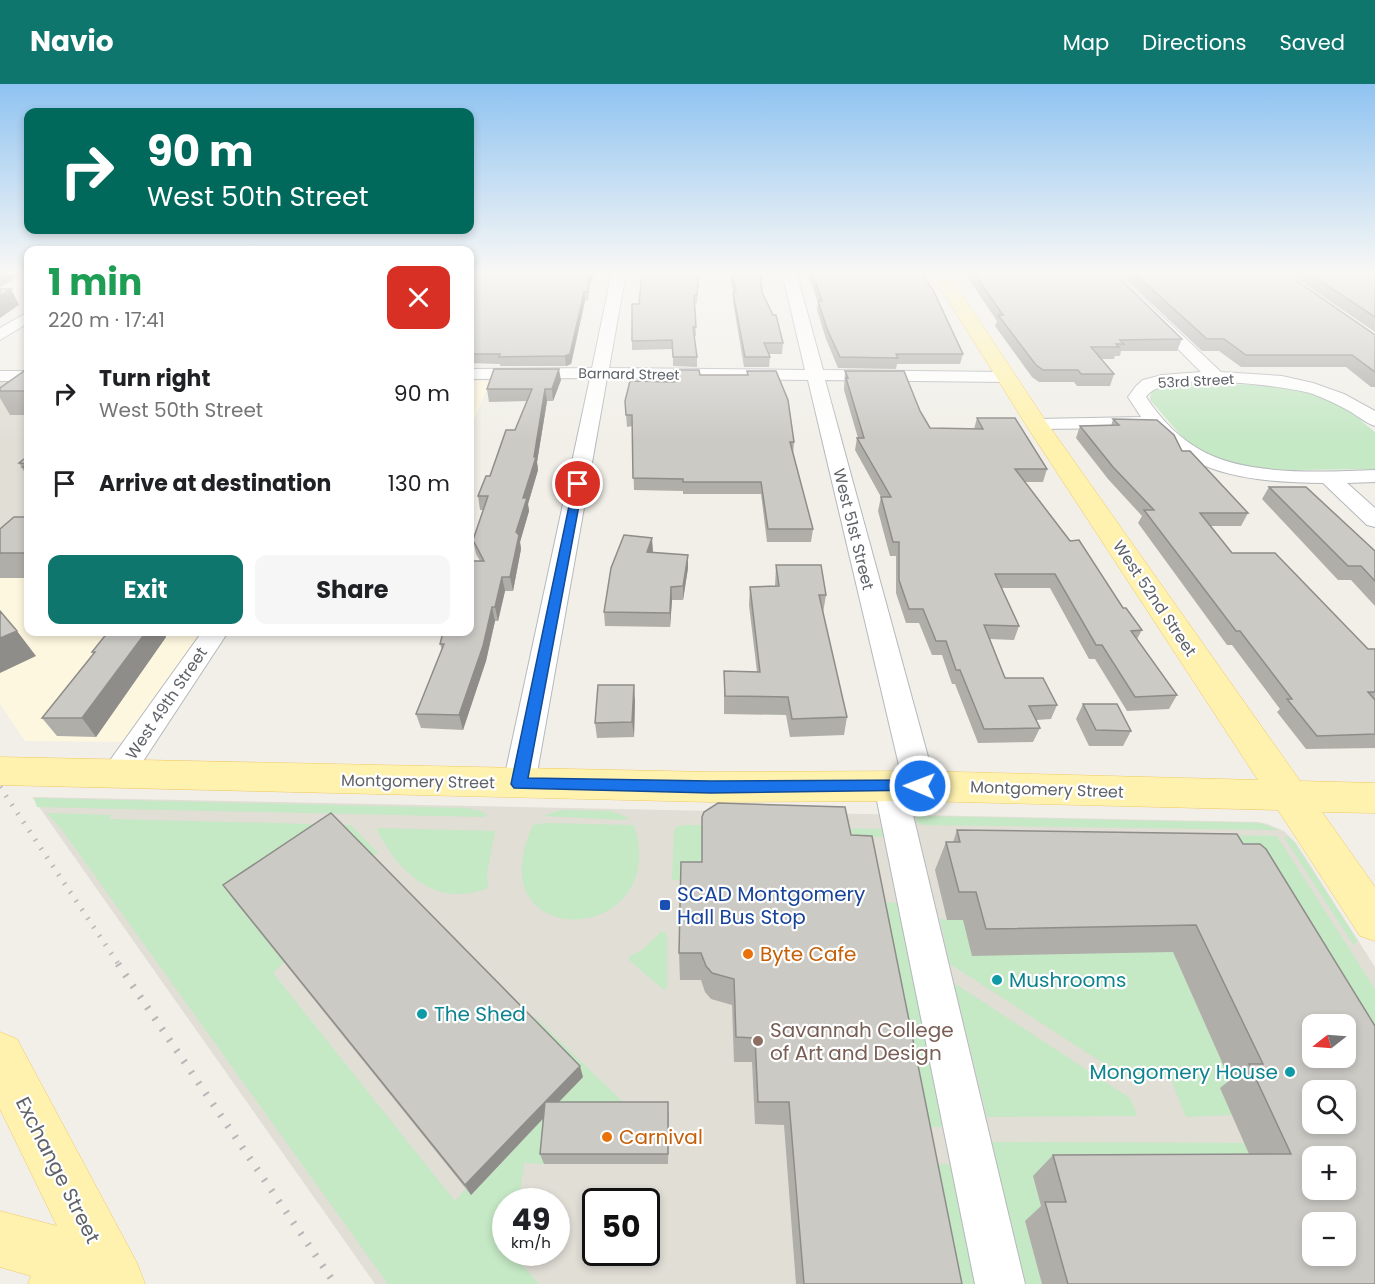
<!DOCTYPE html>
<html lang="en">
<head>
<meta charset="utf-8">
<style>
  :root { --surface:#fff; --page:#f6f6f6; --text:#202124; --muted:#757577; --accent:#0f766e }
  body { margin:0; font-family:Poppins,sans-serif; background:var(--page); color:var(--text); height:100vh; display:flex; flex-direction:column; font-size:22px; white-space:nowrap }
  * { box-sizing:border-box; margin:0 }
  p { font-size:20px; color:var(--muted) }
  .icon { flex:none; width:33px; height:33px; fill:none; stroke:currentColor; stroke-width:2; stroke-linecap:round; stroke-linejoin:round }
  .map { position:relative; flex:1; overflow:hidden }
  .side { position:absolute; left:24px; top:162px; width:450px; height:390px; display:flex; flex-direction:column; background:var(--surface); border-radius:12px; box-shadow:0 3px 9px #0003 }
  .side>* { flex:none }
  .banner { position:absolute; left:24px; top:24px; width:450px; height:126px; border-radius:12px; box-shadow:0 3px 9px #0003; background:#00695c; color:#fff; overflow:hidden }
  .needle { width:39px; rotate:253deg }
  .controls { position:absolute; left:1302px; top:930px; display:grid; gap:12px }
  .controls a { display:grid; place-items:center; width:54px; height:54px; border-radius:12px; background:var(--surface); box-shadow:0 3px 9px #0003; font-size:30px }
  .speed { position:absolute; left:492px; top:1104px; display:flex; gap:12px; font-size:30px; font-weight:700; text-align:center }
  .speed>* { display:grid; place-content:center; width:78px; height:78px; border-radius:50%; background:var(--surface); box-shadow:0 3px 9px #0003; line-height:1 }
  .speed small { font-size:15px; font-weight:400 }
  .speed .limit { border:3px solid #111; border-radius:9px; background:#fff; color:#111 }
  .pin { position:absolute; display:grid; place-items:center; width:51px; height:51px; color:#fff; margin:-26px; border:3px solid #fff; border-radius:50%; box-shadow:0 2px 6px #0007 }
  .me { position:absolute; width:66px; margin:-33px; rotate:271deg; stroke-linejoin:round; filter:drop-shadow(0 0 4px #0008) }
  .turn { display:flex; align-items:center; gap:21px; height:126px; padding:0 24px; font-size:27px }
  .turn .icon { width:78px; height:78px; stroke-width:2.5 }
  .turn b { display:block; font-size:42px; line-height:51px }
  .round { display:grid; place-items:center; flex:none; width:63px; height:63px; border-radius:12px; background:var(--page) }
  .head { display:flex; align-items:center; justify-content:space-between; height:102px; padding:0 24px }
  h1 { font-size:36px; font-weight:700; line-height:45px; color:#1e9e55 }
  .action { display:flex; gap:12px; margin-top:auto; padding:12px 24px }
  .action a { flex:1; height:69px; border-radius:12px; background:var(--accent); color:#fff; font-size:24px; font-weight:700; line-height:69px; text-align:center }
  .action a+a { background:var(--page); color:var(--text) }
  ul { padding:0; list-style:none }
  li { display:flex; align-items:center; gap:18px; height:90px; padding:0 24px }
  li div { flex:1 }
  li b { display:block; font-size:22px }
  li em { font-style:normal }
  header { display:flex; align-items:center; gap:36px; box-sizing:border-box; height:84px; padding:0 30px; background:var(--accent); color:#fff }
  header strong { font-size:28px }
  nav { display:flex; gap:33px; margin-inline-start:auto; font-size:21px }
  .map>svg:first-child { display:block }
  .commercial { fill:#fef7e0 }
  .education { fill:#e1ded6; fill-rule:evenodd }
  .green { fill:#c5e8c5 }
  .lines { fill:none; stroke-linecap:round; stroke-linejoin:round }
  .minor-casing { stroke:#b5b8bc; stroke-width:2 }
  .major-casing { stroke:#f2c960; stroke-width:1 }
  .minor { fill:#fff; fill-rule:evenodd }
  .major { fill:#fff2af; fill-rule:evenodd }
  .rail-far1 { stroke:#b6b7b8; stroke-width:5; stroke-dasharray:1.5 9; stroke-linecap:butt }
  .rail { stroke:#b6b7b8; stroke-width:7; stroke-dasharray:2 11; stroke-linecap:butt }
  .wall { fill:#afaea9 }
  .shaded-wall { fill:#8f8d8a }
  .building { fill:#cccac5; stroke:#8f8d8a; stroke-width:1.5; fill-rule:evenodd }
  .route { fill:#1a73e8; stroke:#114b97; stroke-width:1.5 }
  .transit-dot { fill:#1a4fb4; stroke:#fff; stroke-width:2 }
  .food-dot { fill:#e8710a; stroke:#fff; stroke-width:2 }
  .culture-dot { fill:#0f9aa8; stroke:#fff; stroke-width:2 }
  .education-dot { fill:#8d6e63; stroke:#fff; stroke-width:2 }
  .labels { text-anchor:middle; stroke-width:4.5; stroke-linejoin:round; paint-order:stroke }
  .far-street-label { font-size:14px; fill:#5f6368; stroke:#fff }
  .street-label { font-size:16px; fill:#5f6368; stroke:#fff }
  .near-transit-label { font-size:20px; fill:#164399; stroke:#fff; text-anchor:start }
  .near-food-label { font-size:20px; fill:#c56008; stroke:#fff; text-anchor:start }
  .near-culture-label { font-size:20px; fill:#0d838f; stroke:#fff; text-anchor:start }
  .near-education-label { font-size:20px; fill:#785e54; stroke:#fff; text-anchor:start }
  .near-street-label { font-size:20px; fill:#5f6368; stroke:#fff }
</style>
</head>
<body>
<header>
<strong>Navio</strong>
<nav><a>Map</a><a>Directions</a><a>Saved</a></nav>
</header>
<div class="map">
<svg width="1375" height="1200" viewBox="0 0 1375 1200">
  <rect width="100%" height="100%" fill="#f1efe8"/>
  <!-- commercial -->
  <path class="commercial" d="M470,297H490L470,346Z
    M28,451V548H205L131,658L25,657L0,620V473Z"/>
  <!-- education -->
  <path class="education" d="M0,296H28V451L0,473Z
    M32,713L1258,738L1267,740L1284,747L1296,759L1375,883V1200H375ZM1312,940H1346V974H1312ZM1312,1006H1346V1040H1312ZM1312,1072H1346V1106H1312ZM506,1118H556V1168H506ZM596,1118H646V1168H596ZM1312,1138H1346V1172H1312Z"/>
  <!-- green -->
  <path class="green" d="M1187,300L1293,301L1342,321L1375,348V385L1295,386L1252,385L1228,380L1192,364L1150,316L1151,307L1158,302Z
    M34,714L466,724L480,727L488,731L483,733L37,723Z
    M561,726L611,727L629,734L624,736L543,732Z
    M47,729L111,731L109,735L351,741L378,769L369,775L233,815L284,878L273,889L455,1117L465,1105L471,1111L582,993L529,939L535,933L627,1022L544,1080L524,1079L519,1117L506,1118V1168L512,1169L539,1200H388L62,746Z
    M916,732L1259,739L1280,746L923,741L916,738Z
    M544,739L634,741C673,863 473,871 533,741Z
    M687,741L880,745L886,747L887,753L839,752L702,791L693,797L672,796L674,747L677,742Z
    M376,744L495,747L487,789L488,804C435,825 398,788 376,744Z
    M1175,750L1277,752L1375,905V1028L1346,974V940Z
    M1284,753H1289L1294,758L1357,856L1354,862Z
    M872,818L900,819L948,1043H912Z
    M940,835L963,836L1173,868L1233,1003L1221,1004L1232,1031L1186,1033L1170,993L1123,992L950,880Z
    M661,848H666L667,855V903L664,906L629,876L630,872L642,866Z
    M954,899L1130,1014L1137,1032L987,1033Z
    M991,1058L1244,1059L1258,1091L1033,1092L1045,1136L1025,1137L1042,1200H1026Z
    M955,1080L981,1200H942L919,1081Z"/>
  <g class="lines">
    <defs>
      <path id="minor" d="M612,188H626L609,284L805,286L782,188H796L823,286L1005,288L1011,289L1014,293L1011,297L1005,298L825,296L936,702L931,711L920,715L908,710L1025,1200H975L874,702L879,693L890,689L902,694L808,296L607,294L535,700L530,709L519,713L508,709L503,700L590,294L470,295V285L592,284Z
        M1101,188H1115L1221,288L1282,292L1313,299L1344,310L1375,327V342C1366,339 1359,333 1351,328C1339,321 1326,315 1313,310C1285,301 1161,286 1146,313C1161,336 1182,357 1206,369C1252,392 1325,388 1375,386V398L1347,399L1375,424V443L1367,441L1323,399C1259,398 1196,394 1150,344L1030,345L1027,341L1030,337L1037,335L1141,333L1128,313L1136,302L1143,296L1162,291L1201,288Z
        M28,228V239L0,256V244Z
        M0,287H28V297H0Z
        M202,548H228L128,700L117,703L106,700L101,691L106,682Z"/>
      <path id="major" d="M931,188H947L1047,339L1300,697L1375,699V729L1322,728L1375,803V857L1360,852L1278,726L920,717L711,718L0,701V673L711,688L920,687L1258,696L1026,341Z
        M0,948L17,955L137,1179L145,1200H28L31,1192L0,1183V1127L57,1142L0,1025Z"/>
    </defs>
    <!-- minor casing -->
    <use href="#minor" class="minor-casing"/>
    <!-- major casing -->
    <use href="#major" class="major-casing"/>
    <!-- minor -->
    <use href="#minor" class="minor"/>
    <!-- major -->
    <use href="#major" class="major"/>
    <!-- rail-far1 -->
    <path class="rail-far1" d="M0,703L119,881"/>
    <!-- rail -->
    <path class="rail" d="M118,880L335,1200"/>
  </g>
  <!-- wall -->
  <path class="wall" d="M470,188L589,203L588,216L585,217L571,280L566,282H500V280L470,279Z
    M642,188H699L697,219H695L696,252H694L697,273V283L673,282V265L632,266V257L639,220Z
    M729,188H760L762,208L783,259L782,270H769L770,273L769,283H744L733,218V208Z
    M807,188H921L963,270L960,280H897L896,285L838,284L826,255L817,226L818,218Z
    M964,188H1113L1182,255L1177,267H1121L1120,272H1115L1114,275H1101L1114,290L1110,302H1077L1074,298H1039L1032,293L995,242L997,237Z
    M1118,188H1284L1375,251V303H1371L1346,283H1241L1219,267H1202Z
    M1287,188H1375V248Z
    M28,285V331H10L0,314V304Z
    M747,287L794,358L793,370L813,445L811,458H767L761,410H683V407L634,406L632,342L627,343L625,317L700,291H747Z
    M845,287L920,327L930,344L974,345L977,334L1047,385L1043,398H1025L1123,524L1142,546L1137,555L1177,611L1169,625L1127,627L1095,575H1089L1050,504H1002L1019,542L1014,556L990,555L1005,594L1057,621L1051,635L1036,636L1040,644L1033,658L978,659L955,600H952L942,571H932L919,539H906L896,509V472H890L878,427L881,413L855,366L857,354H858L844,306Z
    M561,296L553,317H547L537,378L538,386L528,420L529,427L520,458L521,465L513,507H505L498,537H495L486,577L463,646L421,644L416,630L442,566L440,560L480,477L476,470L473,456L484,426H480L478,412L490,392L515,346L527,317L489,318L487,305Z
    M1113,335L1182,367L1248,429L1241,442H1211L1232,469L1368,565H1375V664L1306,665L1277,628L1280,625L1232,561H1227L1138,439L1142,432L1108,395L1076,354L1080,342H1111Z
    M28,372V394L19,379Z
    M1269,403L1375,467V522L1351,496H1338L1262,415Z
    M28,433V494H0V445Z
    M653,467L652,469L688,484L683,516H672L670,543L605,542L604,528Z
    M776,481L826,511L823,529L847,633L844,651L790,653L786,631L724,630V587L757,588L749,521L750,503L775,502Z
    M108,548H163L166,553L96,653L57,652L42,634L93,570L92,568Z
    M635,616L634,653L597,654L595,639Z
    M1083,620L1131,647L1123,662H1089L1076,635Z
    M702,733L851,751L962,1200H796L784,1041L755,1040L752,978H734L732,921L711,915L705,908L701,896H680L679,869L702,778Z
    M957,746L1237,750L1375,1200H1042L1025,1137L1041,1122L1033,1092L1053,1071L1249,1070L1220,1004L1230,996L1173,868L972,872L963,836H947L935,786L946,758H953Z
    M223,801L583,993L559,1018L669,1029L668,1080H544L540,1070L543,1035L471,1111L233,815Z"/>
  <!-- shaded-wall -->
  <path class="shaded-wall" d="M5,188H26L0,203V191Z
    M591,188H595L589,203L588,216V195Z
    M11,205L19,221L0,234V212Z
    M584,208L585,217L571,280L566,282L565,272Z
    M559,285L561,296L553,317L552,305Z
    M545,305L547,317L537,378L538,386L528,420L529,427L520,458L521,465L513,507L510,493L516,448L523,414L534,373Z
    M652,454L653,467L648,482L647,468Z
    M688,471V484L683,516V502Z
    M502,493L505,507L498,537L495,523Z
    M671,503L672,516L670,543V529Z
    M492,523L495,537L486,577L463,646L459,631Z
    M17,547L36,572L0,589V554Z
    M146,548H163L166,553L96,653L82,634Z
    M634,601L635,616L634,653L632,638Z
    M580,982L583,993L548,1029L545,1018Z
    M545,1018L548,1029L471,1111L465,1101Z"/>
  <!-- building -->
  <path class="building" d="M470,188H591L588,195V208H584L570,270L565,272L499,273L500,270H470Z
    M642,188H699L697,211H694L696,243H693L697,273H673L672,256L632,257V220H639Z
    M732,188H760L762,208L773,231H776L783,259H764L770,273H745L733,209L736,208Z
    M812,188H921L934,208L963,270H896L898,274L840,273L827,245L818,217H822Z
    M973,188H1113L1182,255L1120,256L1124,260H1116L1119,263H1091L1114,290H1081L1078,286H1043L1036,281L998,231H1003Z
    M1133,188H1284L1375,251V288L1352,271H1246L1224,255H1207Z
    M1307,188H1375V233Z
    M0,205H11L0,212Z
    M27,285H28V307H0V304Z
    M494,285H559L552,305H545L534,373H536L523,414H527L516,448L519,451L510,493H502L495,523H492L483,562L459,631L416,630L444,560H440L443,548H470V477H484L473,456L488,412H478L486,392H490L506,346H515L532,305H487Z
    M674,286H699L700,291H748L747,287H776L788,316L794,358H790L813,445H768L761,398H683V395L633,394L632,331H626L625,317L630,297L675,298Z
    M845,287H904L920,327L930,344L983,345L977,334H1015L1047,385H1015L1070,457L1079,456L1123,524H1126L1142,546L1131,547L1177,611L1135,613L1102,561H1096L1055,490H995L1019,542L984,541L1005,594H1043L1057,621L1029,622L1040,644L984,645L960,586H956L946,557H936L923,525H909L899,496V458H893L881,413H891L857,354H864L846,294H848Z
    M1113,335L1157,336L1174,351L1182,367H1190L1248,429H1200L1232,469H1275L1368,565H1375V608H1368L1375,616V650L1317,652L1287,615H1292L1240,547H1236L1144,426H1154L1113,383L1080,342L1119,341Z
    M28,372V383H23L28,380L19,379Z
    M1269,403H1306L1375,467V497L1361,482H1348Z
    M14,433H28V469H0V445Z
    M624,451L652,454L647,468L688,471L683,502L671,503L670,529L604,528L611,484Z
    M776,481H821L826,511H819L847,633L792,635L788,613L725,612L724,587L760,588L750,503L779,502Z
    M0,527L17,547L0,554Z
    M108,548H146L82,634H42L95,568H92Z
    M598,601H634L632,638L595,639Z
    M1083,620H1117L1131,647L1096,646Z
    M718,719L845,723L851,751L872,752L962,1200H804L789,1018H758L755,954L736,953L734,895L712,889L706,882L701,869H679L681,778H702V733L704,728Z
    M331,729L580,982L545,1018H668V1070H540L545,1018L465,1101L223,801Z
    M957,746L1237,750L1243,760H1260L1266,765L1375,942V1200H1068L1045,1118H1066L1053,1071L1291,1070L1249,980H1263L1196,841L986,845L976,808H959L946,758H960ZM1312,940H1346V974H1312ZM1312,1006H1346V1040H1312ZM1312,1072H1346V1106H1312ZM1312,1138H1346V1172H1312Z"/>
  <!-- sky -->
  <linearGradient id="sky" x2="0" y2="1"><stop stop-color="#8fc3f1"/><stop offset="0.53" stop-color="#f9f8f5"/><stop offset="1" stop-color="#f9f8f5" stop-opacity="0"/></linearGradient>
  <rect width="1375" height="356" fill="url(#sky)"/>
  <!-- route -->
  <path class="route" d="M574,398L583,400L528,694L711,697L920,696L925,698L928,702L925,706L711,709L514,704L511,700Z"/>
  <!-- markers -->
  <rect class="transit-dot" x="659" y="815" width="12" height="12" rx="3"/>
  <g class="food-dot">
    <circle cx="748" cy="870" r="6"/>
    <circle cx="607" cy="1053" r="6"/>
  </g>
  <g class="culture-dot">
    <circle cx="997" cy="896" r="6"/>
    <circle cx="422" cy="930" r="6"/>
    <circle cx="1290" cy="988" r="6"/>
  </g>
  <circle class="education-dot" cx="758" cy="957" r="6"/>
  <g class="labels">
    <!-- far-street labels -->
    <g class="far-street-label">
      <text transform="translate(629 290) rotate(1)" y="5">Barnard Street</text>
      <text transform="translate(1196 297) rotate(-3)" y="5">53rd Street</text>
    </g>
    <!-- street labels -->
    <g class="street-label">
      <text transform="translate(854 445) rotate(76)" y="6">West 51st Street</text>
      <text transform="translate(1155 514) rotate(56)" y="6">West 52nd Street</text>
      <text transform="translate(166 619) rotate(-56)" y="6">West 49th Street</text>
      <text transform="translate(418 697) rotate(1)" y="6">Montgomery Street</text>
      <text transform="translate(1047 705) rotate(2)" y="6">Montgomery Street</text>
    </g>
    <!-- near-transit labels -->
    <g class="near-transit-label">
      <text x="677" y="817">SCAD Montgomery<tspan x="677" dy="23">Hall Bus Stop</tspan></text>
    </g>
    <!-- near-food labels -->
    <g class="near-food-label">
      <text x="760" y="877">Byte Cafe</text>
      <text x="619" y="1060">Carnival</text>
    </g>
    <!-- near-culture labels -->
    <g class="near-culture-label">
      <text x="1009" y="903">Mushrooms</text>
      <text x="434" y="937">The Shed</text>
      <text x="1278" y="995" text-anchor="end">Mongomery House</text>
    </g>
    <!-- near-education labels -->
    <g class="near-education-label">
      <text x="770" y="953">Savannah College<tspan x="770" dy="23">of Art and Design</tspan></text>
    </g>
    <!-- near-street labels -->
    <g class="near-street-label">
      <text transform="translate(58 1086) rotate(63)" y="7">Exchange Street</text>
    </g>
  </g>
</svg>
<div class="controls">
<a><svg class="needle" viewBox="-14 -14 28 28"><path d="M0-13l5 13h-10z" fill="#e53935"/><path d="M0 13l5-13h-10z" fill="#757577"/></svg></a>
<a><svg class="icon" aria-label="search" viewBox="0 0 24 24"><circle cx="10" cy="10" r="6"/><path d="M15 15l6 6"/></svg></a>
<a>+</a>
<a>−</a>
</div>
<div class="speed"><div>49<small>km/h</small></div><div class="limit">50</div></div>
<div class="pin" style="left:578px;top:400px;background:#d93025"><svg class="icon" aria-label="arrive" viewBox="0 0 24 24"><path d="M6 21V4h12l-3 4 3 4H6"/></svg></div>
<svg class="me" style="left:920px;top:702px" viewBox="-20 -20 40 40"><circle r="17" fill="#1a73e8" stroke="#fff" stroke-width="3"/><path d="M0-11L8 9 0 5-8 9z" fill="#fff"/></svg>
<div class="banner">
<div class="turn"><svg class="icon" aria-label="right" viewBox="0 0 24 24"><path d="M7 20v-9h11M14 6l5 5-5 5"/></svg><div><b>90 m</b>West 50th Street</div></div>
</div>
<section class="side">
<div class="head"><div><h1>1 min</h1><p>220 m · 17:41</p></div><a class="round" style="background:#d93025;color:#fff"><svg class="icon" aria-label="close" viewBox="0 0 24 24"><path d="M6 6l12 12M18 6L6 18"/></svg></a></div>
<ul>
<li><svg class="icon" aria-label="right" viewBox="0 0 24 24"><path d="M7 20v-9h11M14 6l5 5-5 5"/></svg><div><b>Turn right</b><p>West 50th Street</p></div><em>90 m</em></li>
<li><svg class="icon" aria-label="arrive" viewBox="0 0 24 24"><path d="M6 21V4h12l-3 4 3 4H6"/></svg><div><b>Arrive at destination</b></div><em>130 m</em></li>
</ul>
<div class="action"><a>Exit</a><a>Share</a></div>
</section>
</div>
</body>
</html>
